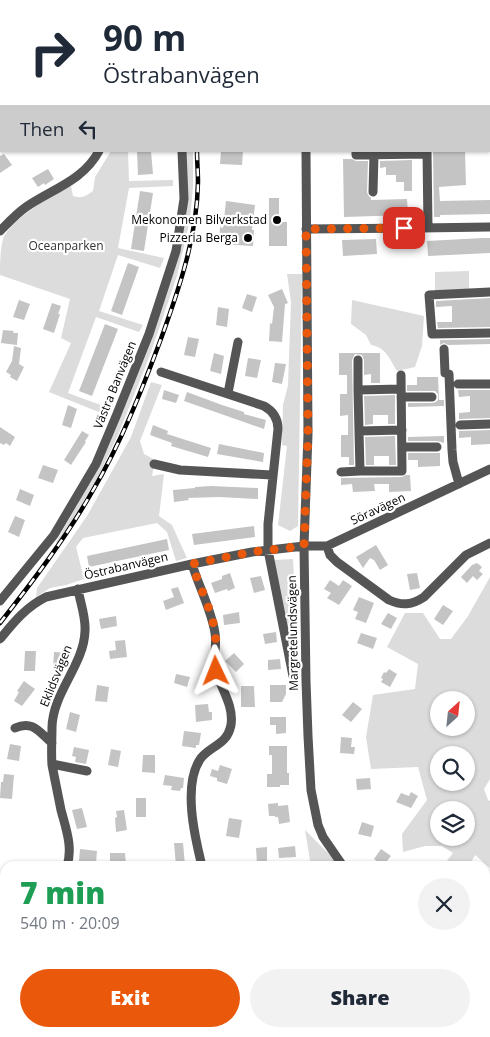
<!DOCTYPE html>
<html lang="en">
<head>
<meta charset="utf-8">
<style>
  :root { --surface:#fff; --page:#f2f2f3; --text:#1f2937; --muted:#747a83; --accent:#ea580c }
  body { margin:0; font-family:"Open Sans",sans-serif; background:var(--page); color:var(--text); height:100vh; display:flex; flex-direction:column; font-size:19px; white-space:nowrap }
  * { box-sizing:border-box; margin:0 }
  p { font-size:16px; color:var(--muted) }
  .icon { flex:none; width:28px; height:28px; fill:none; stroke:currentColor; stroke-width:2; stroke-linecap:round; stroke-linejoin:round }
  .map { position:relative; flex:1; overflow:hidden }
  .side { position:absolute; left:0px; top:861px; width:490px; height:176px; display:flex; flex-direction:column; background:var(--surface); border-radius:15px 15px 0 0; box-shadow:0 1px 4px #0004 }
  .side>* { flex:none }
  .top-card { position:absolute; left:0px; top:0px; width:490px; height:152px; box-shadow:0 1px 4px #0004; background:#fff; color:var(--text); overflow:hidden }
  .needle { width:32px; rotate:27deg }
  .fabs { position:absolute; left:430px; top:691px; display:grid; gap:10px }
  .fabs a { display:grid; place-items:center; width:45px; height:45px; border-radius:50%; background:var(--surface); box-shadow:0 1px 4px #0004; font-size:25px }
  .pin { position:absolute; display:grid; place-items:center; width:42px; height:42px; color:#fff; margin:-21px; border-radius:10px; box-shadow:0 2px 8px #0006 }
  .me { position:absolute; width:55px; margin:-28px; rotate:358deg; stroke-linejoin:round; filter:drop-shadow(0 0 4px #0008) }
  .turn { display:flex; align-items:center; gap:18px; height:105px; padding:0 20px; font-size:22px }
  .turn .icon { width:65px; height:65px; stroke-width:2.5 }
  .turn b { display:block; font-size:35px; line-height:42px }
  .then { display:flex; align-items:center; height:48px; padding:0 20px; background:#0003; gap:10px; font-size:19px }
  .round { display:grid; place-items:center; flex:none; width:52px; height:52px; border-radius:26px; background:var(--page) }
  .summary { display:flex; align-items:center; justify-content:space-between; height:85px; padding:0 20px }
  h1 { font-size:30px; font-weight:800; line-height:38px; color:#1e9e55 }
  .primary-button { display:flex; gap:10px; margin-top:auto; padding:10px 20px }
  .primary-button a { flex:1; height:58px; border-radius:30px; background:var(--accent); color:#fff; font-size:20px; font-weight:800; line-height:58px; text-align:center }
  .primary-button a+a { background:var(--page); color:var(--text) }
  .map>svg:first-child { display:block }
  .green { fill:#dcdcdc; fill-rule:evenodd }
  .water { fill:#a3a3a3 }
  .building { fill:#c4c4c4 }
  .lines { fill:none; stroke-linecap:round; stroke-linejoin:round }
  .minor { stroke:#555; stroke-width:9 }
  .rail-casing { stroke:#000; stroke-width:4.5 }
  .rail { stroke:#fff; stroke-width:2.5; stroke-dasharray:8; stroke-linecap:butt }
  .route { stroke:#ea580c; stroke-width:9; stroke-dasharray:0 16.2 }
  .poi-dot { fill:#000; stroke:#fff; stroke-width:2 }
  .labels { text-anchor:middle; stroke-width:4.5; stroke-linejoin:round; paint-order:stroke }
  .poi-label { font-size:12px; fill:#000; stroke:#fff; text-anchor:end }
  .park-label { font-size:12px; fill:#333; stroke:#fff }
  .street-label { font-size:12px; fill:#000; stroke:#fff }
</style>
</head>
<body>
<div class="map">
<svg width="490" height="1037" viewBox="0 0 490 1037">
  <rect width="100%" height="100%" fill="#fff"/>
  <!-- green -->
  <path class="green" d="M111,151H128L129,181L173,180V186L129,188L118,248L164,258L160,268L118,255L99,311L143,325L139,332L96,317L68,393L109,408L106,415L49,392L71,343L61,338L70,299L0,275C0,263 0,251 3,239C10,220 52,194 71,186L73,196C82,199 86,196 93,191L95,177Z
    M185,151H193V187L190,220L177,276L150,355L118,435L96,481L58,544L56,542L77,505L108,447L175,261L187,212V178Z
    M469,271V291L435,292V272Z
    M287,274H302L298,526L290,531L278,525L287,446L282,445L283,405L288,385L291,302Z
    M352,300L424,316L422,346L415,367L397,371C390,360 386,347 371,345L366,335L351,324Z
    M151,382L162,385L140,441L144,454L155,460L152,476L164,474L159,516L172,525L187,558L176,561L167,532L157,523L83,538L76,547L84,579L66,585L50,588L36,597L37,588L87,516L131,437Z
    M293,559L298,666L291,652L274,573L275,560Z
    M490,577V779L484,789L488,800L490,801V868L475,855L469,866H443L453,853L442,846H425L403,852L402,834L427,800L418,767L371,769L366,737L373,695L415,689L418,664L387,647L405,613H423L440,639H451L468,616ZM439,700H466V728H439ZM439,755H466V782H439ZM439,810H466V838H439Z
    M305,830L336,861L339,866H311Z
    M489,973L490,974V1037H452L453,1033L485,1032V977Z"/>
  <!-- water -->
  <path class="water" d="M289,1032L366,1033L370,1037H284Z"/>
  <!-- building -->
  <path class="building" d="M137,151H151L153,174L138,175Z
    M221,151H243L242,165L220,164Z
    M433,151H465L466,185L439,187L440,201L490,200V214L440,215V217H434Z
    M4,154L12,165L0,173V156Z
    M343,159H352L356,161H368L367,192L368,195L371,198V200L407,199L408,215L344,217Z
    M412,160V191H404V182H396V175H386V167L380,168V161Z
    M48,169L54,179L45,185L44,183L38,187L32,178Z
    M140,191L153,193L144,251L131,249Z
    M269,198H279V222H287V246H269Z
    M226,201L255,205L252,230H254L253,246L219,244L220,227L223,228Z
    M483,238H490V253L428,256L427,241Z
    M376,239L377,254L343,256L342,240Z
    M128,263L139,267L122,315L111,311Z
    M282,289L288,303L285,304L282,342L269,341L270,323L272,324L274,307L268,295Z
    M247,294L257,297L252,312L242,308Z
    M490,298V327L438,328L437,322H452V306L436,307V301Z
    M19,300L30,304L24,320L13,317Z
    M52,303L61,306L58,314H60L54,333L43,329Z
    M218,307L229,309L227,327L216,325Z
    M105,324L118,329L92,396L79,391Z
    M3,330L14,331L13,333H18L17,345L1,343Z
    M188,337L199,339L195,357L184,355Z
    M490,339V344L448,345L444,343L440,345V340Z
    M14,346L21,348L19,364L24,367L17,381L10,377L11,375L6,372L12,361Z
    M214,353L224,356L221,374L210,371Z
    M339,353H380V383H371V374L364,375V360L362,355L355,354L352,360L354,465H349V457H341V435H348V415L340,416V394H347V375H339Z
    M248,358L261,360L257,378L245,376Z
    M275,363L286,364L282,384L272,382Z
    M417,377H438L439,400H444V406L408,407V403H432L436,402L438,400V394L435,391H407V385H417Z
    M164,390L179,395L176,403L162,399Z
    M458,390H490V418L459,419V413L470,412V396L459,397Z
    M187,392L222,405L244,412V414L266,420L264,429L184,401Z
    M395,395V424H388V415H373V424L365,425L364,396Z
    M68,405L77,409L71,428L62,425Z
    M153,425L168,431L167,434L211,448L208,457L171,446L172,443L150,435Z
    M0,427L15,437L10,446L6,443L4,445L0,443Z
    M490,430V444L471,445V437L459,438V431Z
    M82,431L89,435L85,441L86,442L71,465L64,460Z
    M395,436L396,465H389V456H374V465H366L365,437Z
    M444,436V443L437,441H408V437Z
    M219,444L264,453L263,462L217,454Z
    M408,453H440V466L418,467V460H408Z
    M43,465L58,470L53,483L38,478Z
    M406,475H410L411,491L389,492V484H374L375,491L353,492L352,484L341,485V478L402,477Z
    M211,486L258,488V499L219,497L188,498L189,500L174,502L173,490L195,488V487Z
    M20,489L34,495L30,506L16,500Z
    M15,516L25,520L19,537L8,532Z
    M254,526L255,537L194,545L192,534Z
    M167,539L169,550L89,567L87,556Z
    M376,545L388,565L380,570L374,560L370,558L363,568L356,557Z
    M477,563L482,567L479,571L483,574L477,580L473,576L467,583L461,577L472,565Z
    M230,573L235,588L228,591L227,589L215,593L211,583L222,579V576Z
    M417,573L420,588L410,590L407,574Z
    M261,576L265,590L254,593L250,578Z
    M330,580L339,586L343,580L352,586L339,605L327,598L331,593L324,589Z
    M178,587L184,603L166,610L163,601L174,597L171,589Z
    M359,597L374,603L366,623L355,619L358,612L353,610Z
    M443,605L453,611L443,625L434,619Z
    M239,612L240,623L224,625L223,615Z
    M388,613L397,618L391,629L381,624Z
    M116,616L117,626L101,629L99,619Z
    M276,632L277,642L265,644L263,634Z
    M361,633L377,638L373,649L357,643Z
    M125,640L127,657L110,659L109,651L116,650L115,641Z
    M25,651H36L35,671H24Z
    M54,652L69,653L68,663H62V670H53Z
    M234,653L244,664L236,672L225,661Z
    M280,659L281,669L268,670V660Z
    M389,669L397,674L390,687L381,682L383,679L381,678L384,672L386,673Z
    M176,674L190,677L187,687L174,683Z
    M24,681L35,689L22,706L14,701L19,692L17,691Z
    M97,685L109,687L107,702L95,701Z
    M270,685H286V694L282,702H270Z
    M241,686H254L255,707H241Z
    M353,702L362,709L351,722L342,715Z
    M208,704L209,712H212V720L196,722L195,705Z
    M70,712L80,715L76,732L66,729Z
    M270,717H286V733L276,734V725H270Z
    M184,731L201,733L199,745H196V748L182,746Z
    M341,737L352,738L351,747H355L354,754L340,753Z
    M10,744L21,746L19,761L7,759Z
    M269,746H287V773H289V785H280V787H267V774H272V755H269Z
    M74,747L89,750L86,764L75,762L76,757L72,756Z
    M111,749L121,751L118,767L108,765Z
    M143,755H155V773L142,772Z
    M220,765L232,769L227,784L217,781V778L210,776L212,769L218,771Z
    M4,774L14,775L12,799L0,798L1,782H3Z
    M165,775L184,778L183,788H181L180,791L171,790L172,786L163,785Z
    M370,778L371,789L357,790L356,779Z
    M411,792L418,796L411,808L396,802L401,793L409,796Z
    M136,798H146V817H136Z
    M278,803V806L288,805L290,822L279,824L278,817H275V816H269L268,804Z
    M82,808L87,827L77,829L72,810Z
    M124,810L127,830L116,832L115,818L117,817L116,811Z
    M229,818L242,820L239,838L226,836Z
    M362,822L374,826L371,837L358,834Z
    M174,843H183L185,865L176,866Z
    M295,846L296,857L279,858L278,848Z
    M267,847V863L257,864L256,848Z
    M80,849L97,851L96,863L79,861Z
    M381,849L391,856L383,866L374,859Z
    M110,853H125L126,864L110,865Z"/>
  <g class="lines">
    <!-- minor -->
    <path class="minor" d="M38,0V1
      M149,0V1
      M303,0V1
      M376,0V1
      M431,0V1
      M444,0V1
      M342,1V0
      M489,40H490
      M489,134H490
      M306,151L308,434L304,546L306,681L308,736L311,790L318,825L323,837L343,866
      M356,151V155L427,154
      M427,151L428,228
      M373,192L374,155
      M306,229L420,228L490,227
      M0,231C8,223 16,214 26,207C52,189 83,181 99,151
      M490,292L429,295L432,334L490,333
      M444,349L445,373L449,374L452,450L453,462L459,484
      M358,360V390L401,389
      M161,372L264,406C273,411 278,418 278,429L268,524V550L293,676
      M458,384H490
      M358,390L359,431L402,430
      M228,393L238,342
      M401,397H432
      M460,425L490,424
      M402,447H437
      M154,464L180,470L272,475
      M360,471H402L401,375
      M341,472L360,471L359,431
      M327,546L330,555L337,562L389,600C402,606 412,605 424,597L466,555L490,543
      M192,564C199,587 211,609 215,633C217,645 213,658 216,671C221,689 234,705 231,725C227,745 212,745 201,758C182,784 195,838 202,866
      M0,601L54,535L96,464L117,414L149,334L176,251L184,199L182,151
      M0,639C14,622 26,607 46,597L192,564L252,552L304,546H327L490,469
      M15,728C33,720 39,732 52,743
      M52,764L87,771
      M67,866C73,847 66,829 61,810C58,795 55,780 52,765C51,753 52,740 52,727C53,692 84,665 85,631C86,617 80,602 78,589
      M0,887L5,894
      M485,966L490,961
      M0,993L5,986
      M95,1032L96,1037
      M394,1032L397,1037
      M158,1034L160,1037
      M242,1037L245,1032
      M442,1037L443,1032"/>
    <defs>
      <path id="rail" d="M167,0V1
        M0,623C33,581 65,539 92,492C121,443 142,390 162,336C180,286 197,236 198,182C198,172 197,161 197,151"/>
    </defs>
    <!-- rail casing -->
    <use href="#rail" class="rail-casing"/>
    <!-- rail -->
    <use href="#rail" class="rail"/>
  </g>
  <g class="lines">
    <!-- route -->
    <path class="route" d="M216,671C214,658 217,645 215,632C211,608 199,586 192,564L252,552L304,546L308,434L306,229L404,228"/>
  </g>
  <!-- markers -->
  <g class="poi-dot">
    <circle cx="277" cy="220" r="5"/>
    <circle cx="248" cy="238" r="5"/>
  </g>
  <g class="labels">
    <!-- poi labels -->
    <g class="poi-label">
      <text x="267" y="224">Mekonomen Bilverkstad</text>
      <text x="238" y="242">Pizzeria Berga</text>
    </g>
    <!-- park labels -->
    <g class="park-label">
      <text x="66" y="250">Oceanparken</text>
    </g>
    <!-- street labels -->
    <g class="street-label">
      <text transform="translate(115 385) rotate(-68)" y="4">Västra Banvägen</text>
      <text transform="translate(378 509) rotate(-25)" y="4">Söravägen</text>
      <text transform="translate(126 566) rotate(-13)" y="4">Östrabanvägen</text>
      <text transform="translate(293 633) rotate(-91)" y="4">Margretelundsvägen</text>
      <text transform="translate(56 676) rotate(-68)" y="4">Eklidsvägen</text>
    </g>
  </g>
</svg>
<div class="fabs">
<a><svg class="needle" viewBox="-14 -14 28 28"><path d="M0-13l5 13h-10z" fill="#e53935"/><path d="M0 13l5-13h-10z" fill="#747a83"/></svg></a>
<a><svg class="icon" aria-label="search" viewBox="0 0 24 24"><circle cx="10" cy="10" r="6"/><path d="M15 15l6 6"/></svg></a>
<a><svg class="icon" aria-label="layers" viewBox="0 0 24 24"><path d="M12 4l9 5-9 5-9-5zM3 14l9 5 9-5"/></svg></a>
</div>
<div class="pin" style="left:404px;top:228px;background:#d93025"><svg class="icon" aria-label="arrive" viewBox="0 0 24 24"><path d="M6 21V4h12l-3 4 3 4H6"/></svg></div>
<svg class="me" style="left:216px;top:671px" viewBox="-20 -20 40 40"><path d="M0-17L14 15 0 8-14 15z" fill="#ea580c" stroke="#fff" stroke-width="4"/></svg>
<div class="top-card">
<div class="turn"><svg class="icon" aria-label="right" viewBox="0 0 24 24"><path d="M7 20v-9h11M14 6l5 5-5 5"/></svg><div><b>90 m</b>Östrabanvägen</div></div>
<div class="then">Then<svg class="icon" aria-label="left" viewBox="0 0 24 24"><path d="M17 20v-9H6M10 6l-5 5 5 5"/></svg></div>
</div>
<section class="side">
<div class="summary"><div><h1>7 min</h1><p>540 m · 20:09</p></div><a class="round"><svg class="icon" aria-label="close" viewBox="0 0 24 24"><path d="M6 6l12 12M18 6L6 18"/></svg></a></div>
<div class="primary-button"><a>Exit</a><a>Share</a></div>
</section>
</div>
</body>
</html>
